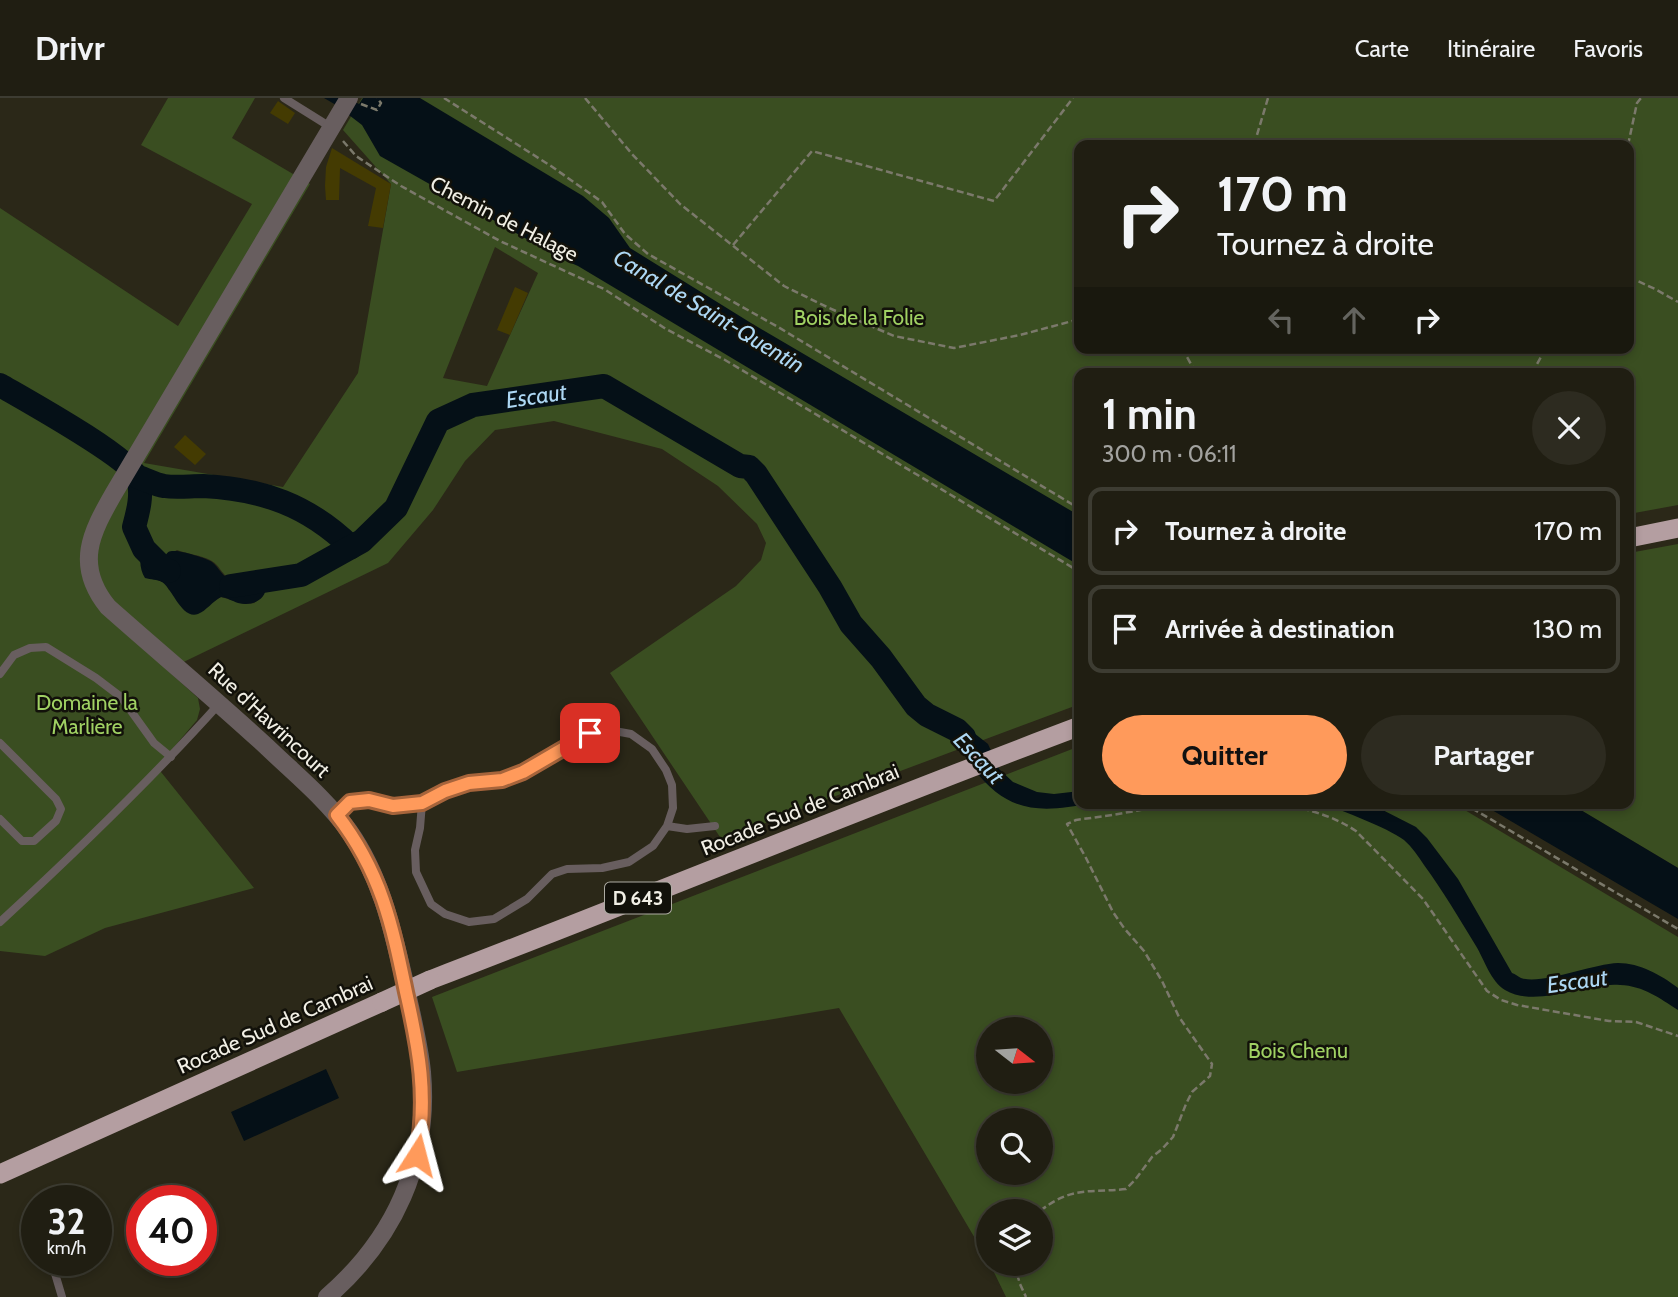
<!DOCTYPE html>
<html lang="fr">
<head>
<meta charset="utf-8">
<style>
  :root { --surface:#201e12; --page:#2d2b20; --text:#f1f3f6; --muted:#a2a29f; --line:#3d3c32; --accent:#ff9a5b }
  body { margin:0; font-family:Cabin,sans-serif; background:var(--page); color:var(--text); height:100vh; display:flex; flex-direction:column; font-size:26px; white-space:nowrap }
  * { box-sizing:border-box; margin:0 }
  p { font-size:23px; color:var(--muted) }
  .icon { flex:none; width:38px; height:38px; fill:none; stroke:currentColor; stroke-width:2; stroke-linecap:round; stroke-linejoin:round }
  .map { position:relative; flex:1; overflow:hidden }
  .side { position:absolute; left:1074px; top:270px; width:560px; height:441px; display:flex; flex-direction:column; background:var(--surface); border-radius:14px; box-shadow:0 4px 10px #0003,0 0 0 2px var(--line) }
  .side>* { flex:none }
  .banner { position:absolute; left:1074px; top:42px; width:560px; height:214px; border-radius:14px; box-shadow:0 4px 10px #0003,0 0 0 2px var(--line); background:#201e12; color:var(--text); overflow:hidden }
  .needle { width:46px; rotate:107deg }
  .tools { position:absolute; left:976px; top:919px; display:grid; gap:14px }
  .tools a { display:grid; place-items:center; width:77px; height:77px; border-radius:50%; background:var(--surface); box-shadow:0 4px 10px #0003,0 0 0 2px var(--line); font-size:35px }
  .speed { position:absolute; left:21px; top:1087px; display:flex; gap:14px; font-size:35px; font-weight:700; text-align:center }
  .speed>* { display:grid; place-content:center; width:91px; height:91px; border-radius:50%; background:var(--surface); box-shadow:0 4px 10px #0003,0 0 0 2px var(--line); line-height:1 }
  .speed small { font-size:18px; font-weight:400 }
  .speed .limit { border:10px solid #d22; background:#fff; color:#111 }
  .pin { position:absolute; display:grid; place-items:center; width:60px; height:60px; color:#fff; margin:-30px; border-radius:14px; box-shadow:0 4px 10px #0006 }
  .me { position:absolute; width:77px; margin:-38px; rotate:9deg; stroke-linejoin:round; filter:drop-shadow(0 0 5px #0008) }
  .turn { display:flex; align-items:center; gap:24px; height:147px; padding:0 28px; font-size:32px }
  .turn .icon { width:91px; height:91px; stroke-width:2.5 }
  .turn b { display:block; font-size:49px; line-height:60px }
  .lanes { display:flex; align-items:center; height:66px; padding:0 28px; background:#0003; justify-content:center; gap:35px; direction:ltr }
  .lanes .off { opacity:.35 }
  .round { display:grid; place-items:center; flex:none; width:74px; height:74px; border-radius:37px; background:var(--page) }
  .headline { display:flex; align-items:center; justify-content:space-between; height:119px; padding:0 28px }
  h1 { font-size:42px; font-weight:700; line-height:52px }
  .button { display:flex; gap:14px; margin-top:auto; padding:14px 28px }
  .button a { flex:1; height:80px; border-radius:42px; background:var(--accent); color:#111; font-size:28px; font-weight:700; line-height:80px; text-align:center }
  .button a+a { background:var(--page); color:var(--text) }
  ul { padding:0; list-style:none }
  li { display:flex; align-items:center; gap:21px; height:88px; margin:0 14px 10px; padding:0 14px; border:4px solid var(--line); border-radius:14px }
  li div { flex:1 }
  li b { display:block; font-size:26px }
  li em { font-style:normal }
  header { display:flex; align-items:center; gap:42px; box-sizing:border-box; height:98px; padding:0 35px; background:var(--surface); border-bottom:2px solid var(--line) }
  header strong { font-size:33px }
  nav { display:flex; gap:38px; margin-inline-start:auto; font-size:24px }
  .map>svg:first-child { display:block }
  .green { fill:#3a4e21; fill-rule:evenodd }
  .water { fill:#051017 }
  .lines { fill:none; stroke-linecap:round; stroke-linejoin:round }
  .river { stroke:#051017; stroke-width:24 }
  .building { fill:#443b02 }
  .path { stroke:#7b796b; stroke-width:2.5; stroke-dasharray:7 3.5; stroke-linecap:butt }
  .service { stroke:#685e5f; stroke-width:8 }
  .tertiary { stroke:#685e5f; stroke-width:18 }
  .trunk { stroke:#b49ea1; stroke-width:19 }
  .trunk-bridge { stroke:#b49ea1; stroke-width:19 }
  .route-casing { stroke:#a6643b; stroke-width:18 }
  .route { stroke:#ff9a5b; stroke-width:12 }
  .labels { text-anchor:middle; stroke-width:5; stroke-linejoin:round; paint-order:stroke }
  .shield { fill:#12110a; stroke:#aeaca3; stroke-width:2 }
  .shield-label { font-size:19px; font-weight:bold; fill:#f1efe5 }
  .street-label { font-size:21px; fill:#f1efe5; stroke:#12110a }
  .park-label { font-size:21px; fill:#a0d163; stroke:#12110a }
  .water-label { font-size:23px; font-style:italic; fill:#add7f3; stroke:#12110a }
</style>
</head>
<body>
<header>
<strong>Drivr</strong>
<nav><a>Carte</a><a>Itinéraire</a><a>Favoris</a></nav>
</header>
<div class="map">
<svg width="1678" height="1199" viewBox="0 0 1678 1199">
  <rect width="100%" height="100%" fill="#2b2818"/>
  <!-- green -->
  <path class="green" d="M168,0H255L232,40L310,86L144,365L283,389L358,275L391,86L343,32L362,0H1678V407L1629,416V275H1080V606L895,675L722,742L610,575L736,488L761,462L766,445L757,426L718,388L662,351L554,323L495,332L465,363L433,412L388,465L167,572L198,600L200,611L197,622L157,669L254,790L105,830L45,858L0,853V110L178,228L252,106L141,47ZM1080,47H1629V250H1080ZM495,149L538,175L487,288L443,280ZM154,450L165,459L177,452C185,455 203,458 210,462C224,469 221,484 241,480L255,505L245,506L221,499L214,503L169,492L165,485L158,482Z
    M1678,446V770L1569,705H1629V455Z
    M1080,648V705H1453L1678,839V1199H1006L990,1166H1041V1113H989V1164L839,910L457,974L432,899ZM989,931H1041V984H989ZM989,1022H1041V1074H989Z"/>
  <!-- water -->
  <path class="water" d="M324,0H347L359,6L363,0H420L583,98L609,120L630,150L751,225L1080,418V468L578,168L562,161L380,58L362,27L336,7Z
    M147,450H154L165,458C168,454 168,453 174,453C179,452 207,460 212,464C219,469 223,481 233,482C246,483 254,476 266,485C268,501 253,509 238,505C232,503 228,500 221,499C213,503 206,513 198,516C182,522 172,490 162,484C157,481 151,482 145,480C140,472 139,462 142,453Z
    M943,615L960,624L988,646L999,671L1013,684L1037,694L1054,696L1080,693V705H1092C1041,715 1008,716 974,671C957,648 960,642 932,631Z
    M1321,705H1369L1416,729L1427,740L1458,781L1512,875C1515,876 1519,879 1521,880C1542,887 1592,866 1618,865C1640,865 1661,877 1678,890V912C1659,900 1644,888 1620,887C1585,884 1537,911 1505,892C1491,884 1484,861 1476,848C1459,820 1443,793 1424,767C1418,758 1412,749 1404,742C1386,729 1343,713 1321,705Z
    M1480,705H1569L1678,770V821Z
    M326,971L339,1000L244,1043L231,1014Z"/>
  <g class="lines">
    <!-- river -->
    <g class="river">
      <path d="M0,287C24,301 131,360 138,381C143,396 138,414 134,429L144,451L165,472L169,473"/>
      <path d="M138,379C147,382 156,387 164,388C177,390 190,388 203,388C262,391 308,407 351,449"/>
      <path id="s1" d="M231,488L301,477L362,443L396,410L438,323L473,307L604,288L740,368L749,369L756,376L830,489L851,526L881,560L916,608L927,617L957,632L964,639"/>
    </g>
  </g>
  <!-- building -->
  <path class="building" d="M278,3L295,15L288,26L270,15Z
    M332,50L391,86L383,130L368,128L376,90L340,70L339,102H326L325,88L326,69Z
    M515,189L528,195L510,237L497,232Z
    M185,337L206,356L195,367L174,349Z"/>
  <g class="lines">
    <!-- path -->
    <path class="path" d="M444,0L551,68L602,104L625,136L648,156L778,229L1080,411
      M585,0L632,56L680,106L784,188L829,210L894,238L954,250L1020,237L1080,221
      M361,6L377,12L381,5L377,0
      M343,43L356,58L401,88L500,143L604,191L666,231L725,262L1080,474
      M1254,47L1268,0
      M1628,47L1637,5L1641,0
      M733,147L812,53L994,103L1073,0
      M1629,179L1655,191L1678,204
      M1182,250L1196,275
      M1532,275L1546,250
      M1271,705C1300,709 1331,716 1356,733L1423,801L1487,893L1501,902L1517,907L1609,923L1636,924L1678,938
      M1463,705L1678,831
      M1040,1113C1072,1088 1088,1095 1126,1091L1135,1082L1152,1059L1162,1051L1173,1039L1186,1006L1192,994L1210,978L1212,966L1179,919L1162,883L1144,853L1124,830L1113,814L1086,760L1067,726L1076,722L1112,717L1181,705
      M1014,1166L1020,1186L1026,1199"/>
    <!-- service -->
    <path class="service" d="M284,0L332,30
      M0,576L14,557L30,550L46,549L96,580L121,599L154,645L171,659
      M609,632L631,636L652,651L666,672L672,687L673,710L667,728L653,748L629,764L602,770L567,771L552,776L527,801L494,821L469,824L445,816L431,806L416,774L415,752L420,730L422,705L445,693L469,685L502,682L523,674L590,635Z
      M0,645L56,701L61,711L56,723L34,743H22L0,721
      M337,717L350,704L369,702L393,708L422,705
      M667,728L687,731L715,728
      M0,824C76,754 150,683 219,606
      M51,1162L62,1199"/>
    <!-- tertiary -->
    <path class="tertiary" d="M327,1199C394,1141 430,1064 422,974C419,943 410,911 404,881C392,829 380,777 349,733C326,701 295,676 267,649C215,601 161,556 108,509C74,467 91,435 114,395L349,0"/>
    <!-- trunk -->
    <path class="trunk" d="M1629,440L1678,430
      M430,882C647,799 862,710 1080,628
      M0,1076L382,904"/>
    <!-- trunk-bridge -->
    <path class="trunk-bridge" d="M382,904L430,882"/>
  </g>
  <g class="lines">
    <defs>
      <path id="route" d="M417,1057C428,999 419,951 406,894C392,826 381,774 337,717L350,704L369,702L393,708L422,705L445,693L469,685L502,682L523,674L590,635"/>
    </defs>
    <!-- route casing -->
    <use href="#route" class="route-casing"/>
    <!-- route -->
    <use href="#route" class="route"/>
  </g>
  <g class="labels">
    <!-- shield labels -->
    <rect class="shield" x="605" y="784.5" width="66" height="31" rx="5"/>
    <g class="shield-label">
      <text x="638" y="807">D 643</text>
    </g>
    <!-- street labels -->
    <g class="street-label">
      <text transform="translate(504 121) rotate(27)" y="7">Chemin de Halage</text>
      <text transform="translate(269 622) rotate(43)" y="7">Rue d'Havrincourt</text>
      <text transform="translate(800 712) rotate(-22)" y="7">Rocade Sud de Cambrai</text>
      <text transform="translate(275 927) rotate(-24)" y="7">Rocade Sud de Cambrai</text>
    </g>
    <!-- park labels -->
    <g class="park-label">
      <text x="859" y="227">Bois de la Folie</text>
      <text x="87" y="612">Domaine la<tspan x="87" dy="24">Marlière</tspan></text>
      <text x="1298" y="960">Bois Chenu</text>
    </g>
    <!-- water labels -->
    <g class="water-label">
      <text transform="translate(709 213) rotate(31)" y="8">Canal de Saint-Quentin</text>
      <text dy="8" stroke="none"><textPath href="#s1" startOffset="387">Escaut</textPath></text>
      <text transform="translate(979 660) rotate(47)" y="8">Escaut</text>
      <text transform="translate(1577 883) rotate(-8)" y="8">Escaut</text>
    </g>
  </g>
</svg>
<div class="tools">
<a><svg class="needle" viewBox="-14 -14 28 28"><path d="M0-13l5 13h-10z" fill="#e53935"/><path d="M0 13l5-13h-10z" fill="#a2a29f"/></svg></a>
<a><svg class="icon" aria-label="search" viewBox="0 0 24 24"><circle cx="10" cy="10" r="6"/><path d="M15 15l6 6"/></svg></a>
<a><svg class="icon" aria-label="layers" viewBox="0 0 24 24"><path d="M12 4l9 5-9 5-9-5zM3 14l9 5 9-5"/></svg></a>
</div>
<div class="speed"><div>32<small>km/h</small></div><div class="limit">40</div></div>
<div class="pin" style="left:590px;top:635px;background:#d93025"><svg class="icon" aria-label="arrive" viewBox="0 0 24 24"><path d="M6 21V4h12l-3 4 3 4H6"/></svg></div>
<svg class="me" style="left:417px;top:1057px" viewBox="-20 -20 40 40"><path d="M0-17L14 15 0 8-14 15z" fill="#ff9a5b" stroke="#fff" stroke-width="4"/></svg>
<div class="banner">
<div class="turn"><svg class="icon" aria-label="right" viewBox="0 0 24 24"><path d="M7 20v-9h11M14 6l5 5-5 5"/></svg><div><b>170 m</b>Tournez à droite</div></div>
<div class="lanes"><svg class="icon off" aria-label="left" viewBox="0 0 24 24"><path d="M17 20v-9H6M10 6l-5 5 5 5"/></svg><svg class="icon off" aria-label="ahead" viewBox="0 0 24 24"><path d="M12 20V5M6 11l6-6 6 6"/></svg><svg class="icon" aria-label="right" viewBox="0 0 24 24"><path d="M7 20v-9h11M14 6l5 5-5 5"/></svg></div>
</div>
<section class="side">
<div class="headline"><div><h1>1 min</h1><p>300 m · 06:11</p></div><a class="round"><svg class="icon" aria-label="close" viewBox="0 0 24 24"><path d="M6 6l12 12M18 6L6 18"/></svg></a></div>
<ul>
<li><svg class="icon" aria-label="right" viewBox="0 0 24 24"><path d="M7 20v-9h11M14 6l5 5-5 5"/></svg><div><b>Tournez à droite</b></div><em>170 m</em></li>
<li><svg class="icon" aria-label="arrive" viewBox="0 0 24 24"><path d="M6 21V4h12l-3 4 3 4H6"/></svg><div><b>Arrivée à destination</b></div><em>130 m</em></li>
</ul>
<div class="button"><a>Quitter</a><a>Partager</a></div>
</section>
</div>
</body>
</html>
